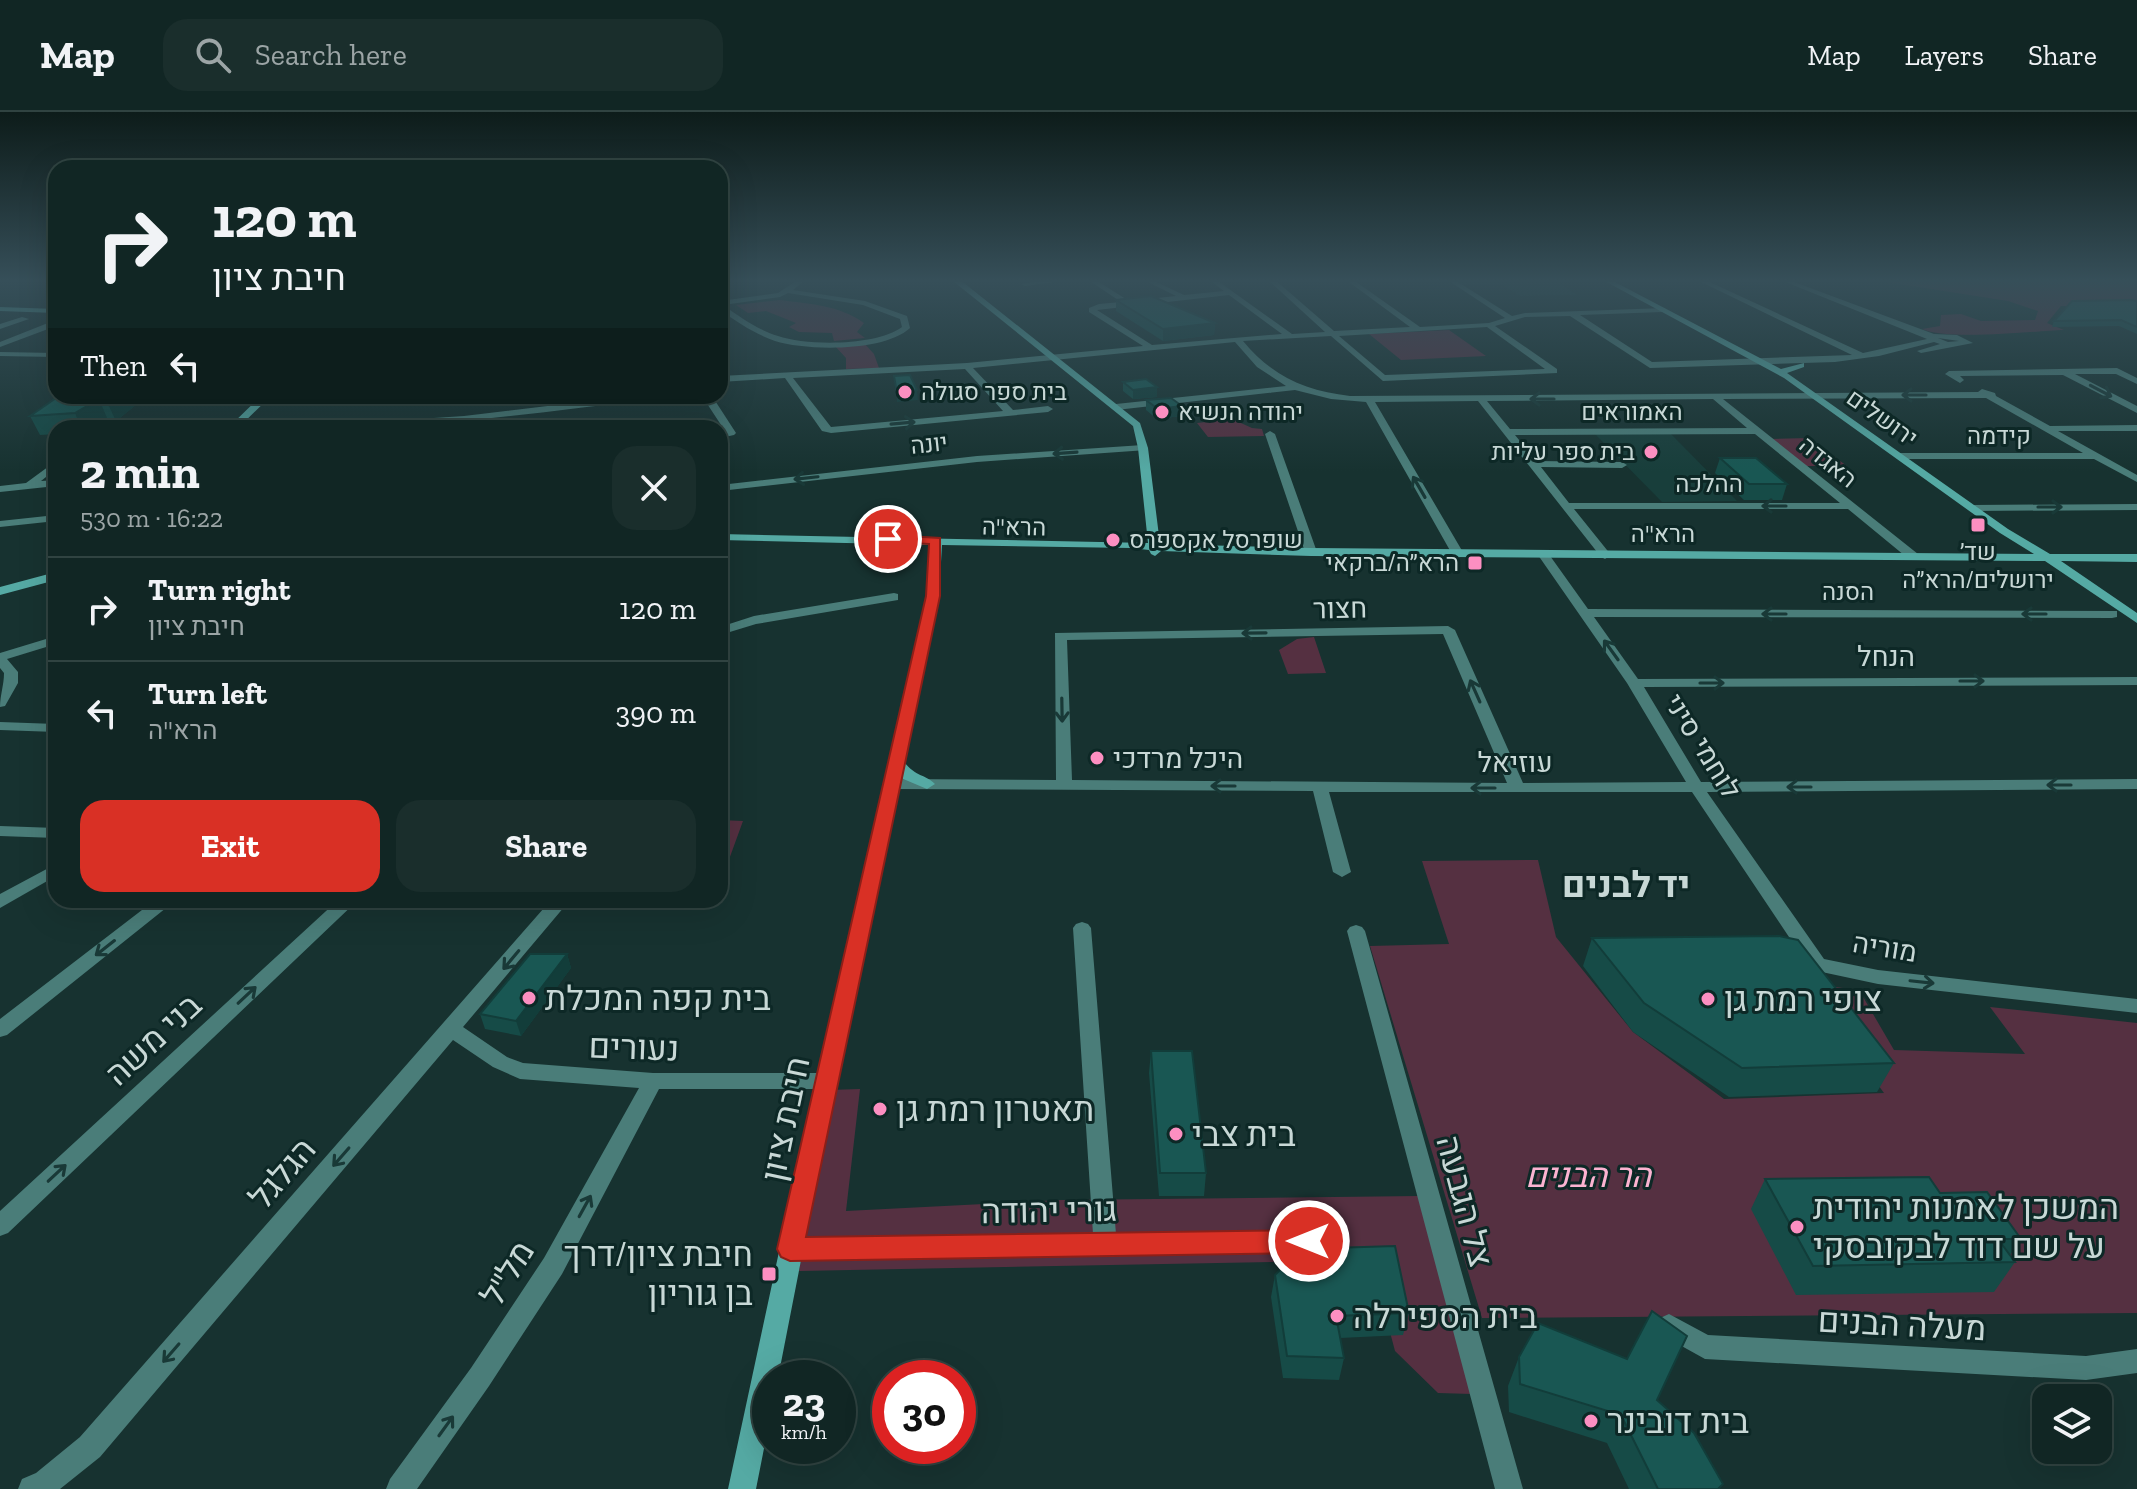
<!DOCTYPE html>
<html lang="en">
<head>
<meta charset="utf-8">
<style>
  :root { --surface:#112624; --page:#1a2e2c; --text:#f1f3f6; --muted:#9ca5a6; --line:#304341; --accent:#d93025 }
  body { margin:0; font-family:"Zilla Slab",Heebo,serif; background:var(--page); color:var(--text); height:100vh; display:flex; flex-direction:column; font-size:30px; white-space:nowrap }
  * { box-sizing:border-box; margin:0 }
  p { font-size:26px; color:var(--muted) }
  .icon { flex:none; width:44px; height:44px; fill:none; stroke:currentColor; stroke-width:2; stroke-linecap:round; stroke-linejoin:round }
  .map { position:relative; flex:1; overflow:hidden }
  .side { position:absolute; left:48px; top:308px; width:680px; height:488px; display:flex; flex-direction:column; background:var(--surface); border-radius:24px; box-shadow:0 8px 32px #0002,0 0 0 2px var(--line) }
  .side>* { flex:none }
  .guide { position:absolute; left:48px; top:48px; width:680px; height:244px; border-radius:24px; box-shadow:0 8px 32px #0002,0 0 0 2px var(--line); background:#112624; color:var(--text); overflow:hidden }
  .buttons { position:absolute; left:2032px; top:1272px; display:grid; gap:16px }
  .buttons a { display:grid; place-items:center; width:80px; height:80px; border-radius:16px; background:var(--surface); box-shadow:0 8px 32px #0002,0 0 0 2px var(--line); font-size:40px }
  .speed { position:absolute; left:752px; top:1248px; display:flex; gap:16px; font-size:40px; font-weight:700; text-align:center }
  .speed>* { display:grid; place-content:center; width:104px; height:104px; border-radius:50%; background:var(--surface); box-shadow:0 8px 32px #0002,0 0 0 2px var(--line); line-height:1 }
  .speed small { font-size:20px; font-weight:400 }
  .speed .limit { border:12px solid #d22; background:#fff; color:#111 }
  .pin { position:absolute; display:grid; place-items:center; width:68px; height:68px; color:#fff; margin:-34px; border:4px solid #fff; border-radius:50%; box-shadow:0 2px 8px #0007 }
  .me { position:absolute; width:88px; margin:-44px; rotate:270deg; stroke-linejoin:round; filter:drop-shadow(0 0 6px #0008) }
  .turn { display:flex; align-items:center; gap:28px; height:168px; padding:0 32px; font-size:36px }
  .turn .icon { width:104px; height:104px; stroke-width:2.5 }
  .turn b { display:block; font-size:56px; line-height:68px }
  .then { display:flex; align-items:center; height:76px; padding:0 32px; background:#0003; gap:16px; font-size:30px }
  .round { display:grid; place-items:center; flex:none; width:84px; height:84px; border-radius:24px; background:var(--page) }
  .overview { display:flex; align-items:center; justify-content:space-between; height:136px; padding:0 32px }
  h1 { font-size:48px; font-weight:700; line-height:60px }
  .primary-button { display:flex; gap:16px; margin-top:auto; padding:16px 32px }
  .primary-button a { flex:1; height:92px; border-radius:24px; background:var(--accent); color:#fff; font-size:32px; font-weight:700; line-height:92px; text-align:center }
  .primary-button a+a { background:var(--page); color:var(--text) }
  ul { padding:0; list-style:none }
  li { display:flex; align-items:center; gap:24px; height:104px; padding:0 32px; border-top:2px solid var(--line) }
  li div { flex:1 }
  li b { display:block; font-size:30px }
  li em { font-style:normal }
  header { display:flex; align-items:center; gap:48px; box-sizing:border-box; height:112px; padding:0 40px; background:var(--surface); border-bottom:2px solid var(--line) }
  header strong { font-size:38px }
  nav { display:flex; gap:44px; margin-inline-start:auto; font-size:28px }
  .search { width:560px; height:72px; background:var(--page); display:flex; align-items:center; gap:20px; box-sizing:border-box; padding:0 28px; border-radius:24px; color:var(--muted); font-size:30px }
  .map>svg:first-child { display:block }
  .built { fill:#183e3b }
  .green { fill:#553041 }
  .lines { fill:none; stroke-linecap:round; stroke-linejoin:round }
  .street { fill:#4a7d79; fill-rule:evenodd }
  .secondary { fill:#55aaa4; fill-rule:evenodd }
  .wall { fill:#164b47 }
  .shaded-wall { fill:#123d3a }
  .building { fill:#195753; stroke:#123d3a; stroke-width:2 }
  .oneway { stroke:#193937 }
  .route { fill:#d93025; stroke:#8d1f18; stroke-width:2 }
  .poi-dot { fill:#fc8fc1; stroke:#0d2826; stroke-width:3 }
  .labels { text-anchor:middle; stroke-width:6; stroke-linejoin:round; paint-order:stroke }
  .far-poi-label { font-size:24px; fill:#c8d8d6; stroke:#0d2826; text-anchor:start }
  .far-street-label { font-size:24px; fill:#c8d8d6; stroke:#0d2826 }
  .street-label { font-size:28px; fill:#c8d8d6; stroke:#0d2826 }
  .poi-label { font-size:28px; fill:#c8d8d6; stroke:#0d2826; text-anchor:start }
  .near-poi-label { font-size:34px; fill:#c8d8d6; stroke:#0d2826; text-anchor:start }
  .near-street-label { font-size:34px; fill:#c8d8d6; stroke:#0d2826 }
  .near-park-label { font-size:34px; font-style:italic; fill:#fbb3d1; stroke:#0d2826 }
  .district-label { font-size:36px; font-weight:bold; fill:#c8d8d6; stroke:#0d2826 }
</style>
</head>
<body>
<header>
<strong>Map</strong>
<div class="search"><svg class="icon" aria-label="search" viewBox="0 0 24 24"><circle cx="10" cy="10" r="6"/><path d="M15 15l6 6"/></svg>Search here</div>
<nav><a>Map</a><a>Layers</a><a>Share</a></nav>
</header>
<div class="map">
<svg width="2137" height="1377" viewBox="0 0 2137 1377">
  <rect width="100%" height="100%" fill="#173230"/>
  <!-- built -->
  <path class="built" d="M1453,167L1555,168L1577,183L1520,184L1502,172L1462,173Z
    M1595,322H1671L1737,389L1662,390Z"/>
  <!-- green -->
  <path class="green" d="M1867,167H2127L2137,169V195L2061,194L2047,211L2064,218C2032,219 1949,229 1922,217L1940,214L1941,203L1961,202L1981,209L2035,208L2038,199L2008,189Z
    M780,188C810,192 839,193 864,211L857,220L865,226L834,229L832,221L799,220L789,215L796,211L766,199L748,201L736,193Z
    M1449,218L1486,244L1401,248L1369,222Z
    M864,231L874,242L879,256L846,257V246L834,233Z
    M1232,307L1252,316L1262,317L1264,324L1208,325L1197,311Z
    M1809,326L1847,354H1804L1769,327Z
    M1314,525L1326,561L1288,562L1279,538L1297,527Z
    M720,708L743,709L727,753L720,752Z
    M1538,748L1556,825L1633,920L1724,987L1884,981L1803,871L1859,878L1894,938L2025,942L1990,895L2137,911V1201L1482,1206L1370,834L1449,832L1422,749Z
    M860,977L846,1099L1062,1088L1419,1084L1472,1282L1438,1281L1395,1239L1371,1148L799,1159L829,978Z"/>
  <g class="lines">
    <!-- street -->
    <path class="street" d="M799,167H806L793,178L865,189L907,204L910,216C884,240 807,239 775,229C755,222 737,210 720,198V189L778,181ZM788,181L863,193L900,207L902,215C877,234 807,234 778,224C758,218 740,205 723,193L780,185Z
      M1057,167H1077L1025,174L1021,172Z
      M1087,167H1094L1129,189L1176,184L1142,167H1150L1184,183L1224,179L1208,167H1215L1292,222L1325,220L1267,167H1274L1334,219L1410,215L1345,167H1352L1420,215L1489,211L1505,206L1446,167H1453L1512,204L1525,201L1665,196L1662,200L1580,203L1652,250L1852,243L1695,167H1703L1863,241L1927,227L1778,167H1786L1934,222L1957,223L1973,231L1921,241L1917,239L1940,232L1934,230L1879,244L1835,250L1650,256L1570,204L1525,205L1495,214L1557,257V261L1383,269L1331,224L1243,229C1272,264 1305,279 1350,284L1978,280L1982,277L1995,281L1996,284L2050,314L2137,313V319H2058L2137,363V370L2094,347H1900L1895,344L1900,341H2083L1986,286L1723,287L1918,442V448H1910L1848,397H1574L1611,443L1605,447L1601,445L1478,289L1375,290L1464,442L1458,446L1452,442L1366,290L1331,287L1295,278L1116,298L1111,295L1116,292L1286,274L1257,255L1235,230L973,256L1013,298L1048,294L1053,297L1048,300L831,321L822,319L785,266L720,270V264L967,251L1143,234L1089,200V196L1099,192L1121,190ZM1229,183L1282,222L1152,233L1097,198ZM1487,215L1545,257L1385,263L1339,224ZM1938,226L1959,229L1948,230ZM965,257L1003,299L831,315L793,266ZM1713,287L1747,316L1510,317L1487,289ZM1755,322L1840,391H1569L1541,355L1622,356L1627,353L1622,350L1536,349L1515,323Z
      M22,205L29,207L0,217V212Z
      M53,209H56V214L0,235V230Z
      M0,240L56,241V245L0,244Z
      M2117,256L2137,266V272L2116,262H2075L2137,294V301L2063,263L1960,264L1964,268L1960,271L1945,262L1949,259Z
      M631,284H658L653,287C543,300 434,316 323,316L328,313L464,304Z
      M702,284H712L736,321L734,323L720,326V320L725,319Z
      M109,308L114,311L109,316H98Z
      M1270,319L1275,322L1317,440L1315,442L1305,440L1265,322Z
      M1143,333L1148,336L1147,338L977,350L720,379V373L977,344Z
      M56,349V357L41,369L56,368V374L0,380V374L26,371Z
      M2137,392V398L1972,399L1967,396L1972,393Z
      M56,403V409L0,415V409Z
      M1544,439L1548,441L1588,497L2117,499V505L2112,506L1594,505L1638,567L2137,565V573L1644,575L1701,670L2137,667V677L1707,680L1824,847L1878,858L2137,887V901L1878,872L1789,853L1787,848L1789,843H1801L1692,680H1329L1351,760L1342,765L1333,760L1313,679L893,677L885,672L893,667L1056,668L1055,521L1448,514L1455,518L1523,671L1686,670L1627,571L1538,443ZM1443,522L1507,671L1072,668L1067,528Z
      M894,481L898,482V488L756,512L720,523V515L754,504Z
      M56,524V532L7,547L18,560V571L5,594L0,595C0,583 4,573 4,561L0,556V541Z
      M0,610L56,612V620L0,618Z
      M0,714L56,716V726L0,724Z
      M56,752V764L0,796V782Z
      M155,788H176L7,923L0,925V907Z
      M338,788H358L8,1121L0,1124V1099Z
      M551,788H570L463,915L507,945L523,951L653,961H826L833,963L836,969L833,975L826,977H659L562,1162L489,1274L417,1377H386L390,1367L471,1256L544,1146L639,976L520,967L493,955L453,928L100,1345L60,1377H18L22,1367L36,1361L80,1325Z
      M1082,810L1088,812L1091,816L1116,1122L1309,1119L1317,1122L1321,1129L1317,1136L1309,1139L790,1147L782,1144L778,1137L782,1130L790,1127L1093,1122L1073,816L1076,812Z
      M1356,813L1362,815L1365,819L1523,1377H1495L1347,819L1350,815Z
      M1669,1202L1708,1223L2086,1244L2137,1237V1261L2086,1268L1705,1247L1660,1222L1656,1214L1660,1206Z"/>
    <!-- secondary -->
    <path class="secondary" d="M923,167H959L1140,311L1148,336L1160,432L1311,436L2034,442L2000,421L1784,266L1601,167H1609L1781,257L1804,251V255L1787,261L2008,417L2050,442H2137V450L2061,449L2137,501V511L2045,449L1311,444L1161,439L1155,444L1151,442L1149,438L1131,436L942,433L939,484L904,650C916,665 925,662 935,672L927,677L901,666L840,949L778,1266H770V1306L756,1377H728L820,949L927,484L930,433L720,428V422L1148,431L1138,336L1133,314L953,169H926Z
      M0,195L56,197V201L0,199Z
      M261,284H271L238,316H228Z
      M56,460V468L0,483V475Z"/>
  </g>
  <!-- wall -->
  <path class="wall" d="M1116,188L1215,211L1214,223L1163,229L1116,199Z
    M2137,189V222L2119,214L2052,215L2054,209Z
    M1123,270L1157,275V285L1133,287L1123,279Z
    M59,284H147L116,309L107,306L91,316H56V322L40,323L30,304Z
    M1146,288L1182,294L1181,304L1157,307L1146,298Z
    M1720,346L1787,372L1782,388H1744L1715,361Z
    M1592,826L1894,951L1877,980L1729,985L1633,920L1583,854Z
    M567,842L571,856L521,924L485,917L480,902Z
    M1151,939L1206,1061L1204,1084H1159L1149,961Z
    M1765,1067L1940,1081L2021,1127L2010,1143L2015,1150L1994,1180L1796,1183L1751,1097Z
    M1275,1163L1409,1201L1403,1223L1340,1226L1344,1246L1339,1268L1283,1266L1271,1185Z
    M1519,1245L1657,1288L1720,1377H1629L1607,1331L1509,1300L1508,1274Z"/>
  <!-- shaded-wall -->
  <path class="shaded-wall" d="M1215,211L1214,223L1163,229V217Z
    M1157,275V285L1133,287V278Z
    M917,278L918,288L897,290V281Z
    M115,284H147L116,309L107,290Z
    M99,287L107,306L91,316H81L75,301Z
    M1182,294L1181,304L1157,307L1158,297Z
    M567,842L571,856L521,924L516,909Z"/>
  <!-- building -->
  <path class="building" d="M1151,184L1215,211L1163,217L1116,188Z
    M2131,188L2137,189V215L2121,208L2054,209L2072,189Z
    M910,263L917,278L897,281L894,264Z
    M1146,267L1157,275L1133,278L1123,270Z
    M59,284H115L107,290L99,287L75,301L30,304Z
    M1171,286L1182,294L1158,297L1146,288Z
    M1720,346H1756L1787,372H1749Z
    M1779,824L1798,828L1894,951L1742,956L1644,891L1592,826Z
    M530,842H567L516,909L480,902Z
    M1151,939H1192L1206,1061H1160Z
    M1929,1065L1940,1081L1987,1080L2021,1127H1998L2015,1150L1813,1154L1765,1067Z
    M1395,1134L1409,1201L1336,1204L1344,1246L1287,1244L1275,1163L1300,1137Z
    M1652,1199L1687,1224L1657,1288L1694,1321L1723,1372L1718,1377H1658L1621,1303L1520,1272L1519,1245L1538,1211L1627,1247Z"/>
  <!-- one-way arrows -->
  <defs><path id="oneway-shaft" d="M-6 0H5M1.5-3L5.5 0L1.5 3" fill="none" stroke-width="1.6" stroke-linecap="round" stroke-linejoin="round" transform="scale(2)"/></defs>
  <g class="oneway">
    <use href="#oneway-shaft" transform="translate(2101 279) rotate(28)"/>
    <use href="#oneway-shaft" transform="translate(1914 283) rotate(-180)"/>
    <use href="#oneway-shaft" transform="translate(1542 287) rotate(180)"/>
    <use href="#oneway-shaft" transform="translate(903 311) rotate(-5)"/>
    <use href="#oneway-shaft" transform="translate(1065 341) rotate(176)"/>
    <use href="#oneway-shaft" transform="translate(806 366) rotate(174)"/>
    <use href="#oneway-shaft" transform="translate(1419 375) rotate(-120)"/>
    <use href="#oneway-shaft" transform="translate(1774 394) rotate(-180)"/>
    <use href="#oneway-shaft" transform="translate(2050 395)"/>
    <use href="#oneway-shaft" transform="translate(1774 502) rotate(-180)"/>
    <use href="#oneway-shaft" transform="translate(2034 502) rotate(-180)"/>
    <use href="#oneway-shaft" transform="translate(1254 521) rotate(179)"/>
    <use href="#oneway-shaft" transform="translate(1611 538) rotate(-126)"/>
    <use href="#oneway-shaft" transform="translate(1972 569)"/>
    <use href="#oneway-shaft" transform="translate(1712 571)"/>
    <use href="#oneway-shaft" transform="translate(1475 579) rotate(-114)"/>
    <use href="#oneway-shaft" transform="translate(1062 598) rotate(89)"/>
    <use href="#oneway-shaft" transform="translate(2059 673) rotate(180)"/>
    <use href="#oneway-shaft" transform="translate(1223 674) rotate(-180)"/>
    <use href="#oneway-shaft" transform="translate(1799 675) rotate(180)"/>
    <use href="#oneway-shaft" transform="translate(1483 676) rotate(-180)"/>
    <use href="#oneway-shaft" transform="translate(105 836) rotate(142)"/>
    <use href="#oneway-shaft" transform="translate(511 848) rotate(130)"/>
    <use href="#oneway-shaft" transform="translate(1922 870) rotate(6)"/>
    <use href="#oneway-shaft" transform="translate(247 883) rotate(-43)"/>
    <use href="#oneway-shaft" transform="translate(341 1045) rotate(131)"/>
    <use href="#oneway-shaft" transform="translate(57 1061) rotate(-43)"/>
    <use href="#oneway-shaft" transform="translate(585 1094) rotate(-61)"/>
    <use href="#oneway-shaft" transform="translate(171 1241) rotate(131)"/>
    <use href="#oneway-shaft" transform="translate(446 1314) rotate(-54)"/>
  </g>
  <!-- sky -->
  <linearGradient id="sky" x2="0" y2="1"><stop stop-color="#0d1c1a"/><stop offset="0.47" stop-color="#364f59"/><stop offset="1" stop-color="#364f59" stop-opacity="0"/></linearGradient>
  <rect width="2137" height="359" fill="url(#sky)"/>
  <!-- route -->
  <path class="route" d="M888,423L940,426V484L806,1125L1309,1118L1318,1121L1322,1129L1318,1137L1309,1141L790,1149L781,1145L777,1137L926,484L929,432L884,430V424Z"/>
  <!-- markers -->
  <g class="poi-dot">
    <circle cx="905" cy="280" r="8"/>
    <circle cx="1162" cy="300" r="8"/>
    <circle cx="1651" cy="340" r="8"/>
    <rect x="1970" y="405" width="16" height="16" rx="4"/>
    <circle cx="1113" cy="428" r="8"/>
    <rect x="1467" y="443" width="16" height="16" rx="4"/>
    <circle cx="1097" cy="646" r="8"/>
    <circle cx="529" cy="886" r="8"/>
    <circle cx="1708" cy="887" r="8"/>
    <circle cx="880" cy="997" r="8"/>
    <circle cx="1176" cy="1022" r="8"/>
    <circle cx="1797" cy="1115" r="8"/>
    <rect x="761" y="1154" width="16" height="16" rx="4"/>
    <circle cx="1337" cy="1204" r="8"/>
    <circle cx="1591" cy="1309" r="8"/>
  </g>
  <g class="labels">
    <!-- far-poi labels -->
    <g class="far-poi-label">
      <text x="921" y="288">בית ספר סגולה</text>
      <text x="1178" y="308">יהודה הנשיא</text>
      <text x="1635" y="348" text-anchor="end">בית ספר עליות</text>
      <text x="1129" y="436">שופרסל אקספרס</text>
      <text x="1978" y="448" text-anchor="middle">שד׳<tspan x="1978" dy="28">ירושלים/הרא״ה</tspan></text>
      <text x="1459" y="459" text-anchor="end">הרא״ה/ברקאי</text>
    </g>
    <!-- far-street labels -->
    <g class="far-street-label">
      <text x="1632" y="308">האמוראים</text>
      <text transform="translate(1882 306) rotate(35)" y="8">ירושלים</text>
      <text x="1999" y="332">קידמה</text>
      <text transform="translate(929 332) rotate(-6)" y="8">יונה</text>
      <text transform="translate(1828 350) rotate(39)" y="8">האגדה</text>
      <text x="1709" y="380">ההלכה</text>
      <text transform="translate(1014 415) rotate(1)" y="8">הרא"ה</text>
      <text x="1663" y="430">הרא"ה</text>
      <text x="1848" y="488">הסנה</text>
    </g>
    <!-- street labels -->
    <g class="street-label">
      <text transform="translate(1340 496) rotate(-1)" y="10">חצור</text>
      <text x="1886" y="554">הנחל</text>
      <text transform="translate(1703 634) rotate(58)" y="10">לוחמי סיני</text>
      <text x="1515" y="660">עוזיאל</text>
      <text transform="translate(1885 835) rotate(9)" y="10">מוריה</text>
    </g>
    <!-- poi labels -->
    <g class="poi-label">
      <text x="1113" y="656">היכל מרדכי</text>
    </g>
    <!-- near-poi labels -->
    <g class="near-poi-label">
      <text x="545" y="898">בית קפה המכלת</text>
      <text x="1724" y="899">צופי רמת גן</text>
      <text x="896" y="1009">תאטרון רמת גן</text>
      <text x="1192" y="1034">בית צבי</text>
      <text x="1813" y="1107">המשכן לאמנות יהודית<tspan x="1813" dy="39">על שם דוד לבקובסקי</tspan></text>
      <text x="753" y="1154" text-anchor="end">חיבת ציון/דרך<tspan x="753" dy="39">בן גוריון</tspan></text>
      <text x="1353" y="1216">בית הספירלה</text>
      <text x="1607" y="1321">בית דובינר</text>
    </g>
    <!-- near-street labels -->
    <g class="near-street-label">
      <text transform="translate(153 927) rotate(-43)" y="12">בני משה</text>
      <text transform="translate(634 935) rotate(2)" y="12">נעורים</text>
      <text transform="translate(785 1007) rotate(-78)" y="12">חיבת ציון</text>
      <text transform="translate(282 1061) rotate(-49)" y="12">הגלגל</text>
      <text transform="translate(1465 1089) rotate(75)" y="12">צל הגבעה</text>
      <text transform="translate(1049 1098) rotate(-1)" y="12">גורי יהודה</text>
      <text transform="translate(507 1161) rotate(-58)" y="12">מל"ל</text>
      <text transform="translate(1902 1212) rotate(3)" y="12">מעלה הבנים</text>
    </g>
    <!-- near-park labels -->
    <g class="near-park-label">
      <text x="1588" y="1075">הר הבנים</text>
    </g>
    <!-- district labels -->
    <g class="district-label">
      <text x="1626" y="785">יד לבנים</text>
    </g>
  </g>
</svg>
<div class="buttons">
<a><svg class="icon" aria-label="layers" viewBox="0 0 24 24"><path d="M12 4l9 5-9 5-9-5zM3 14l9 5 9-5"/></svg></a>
</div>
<div class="speed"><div>23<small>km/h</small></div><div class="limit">30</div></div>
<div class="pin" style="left:888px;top:427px;background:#d93025"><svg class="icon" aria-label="arrive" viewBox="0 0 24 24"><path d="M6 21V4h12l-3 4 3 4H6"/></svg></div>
<svg class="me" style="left:1309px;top:1129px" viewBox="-20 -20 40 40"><circle r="17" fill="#d93025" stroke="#fff" stroke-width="3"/><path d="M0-11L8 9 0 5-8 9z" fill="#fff"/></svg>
<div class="guide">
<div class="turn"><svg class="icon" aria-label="right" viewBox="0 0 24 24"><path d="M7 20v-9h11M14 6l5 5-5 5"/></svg><div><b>120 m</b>חיבת ציון</div></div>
<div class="then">Then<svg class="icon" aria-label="left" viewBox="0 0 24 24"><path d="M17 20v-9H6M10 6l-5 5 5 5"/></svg></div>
</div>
<section class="side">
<div class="overview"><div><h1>2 min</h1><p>530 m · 16:22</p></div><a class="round"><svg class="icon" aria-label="close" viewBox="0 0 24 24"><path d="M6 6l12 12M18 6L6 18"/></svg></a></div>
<ul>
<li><svg class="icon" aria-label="right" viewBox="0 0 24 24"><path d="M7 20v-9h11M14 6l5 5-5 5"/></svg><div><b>Turn right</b><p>חיבת ציון</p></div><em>120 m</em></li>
<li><svg class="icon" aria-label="left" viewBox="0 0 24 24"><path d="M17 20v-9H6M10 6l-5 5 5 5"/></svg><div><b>Turn left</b><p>הרא&quot;ה</p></div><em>390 m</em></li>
</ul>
<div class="primary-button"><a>Exit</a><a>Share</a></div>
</section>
</div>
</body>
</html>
